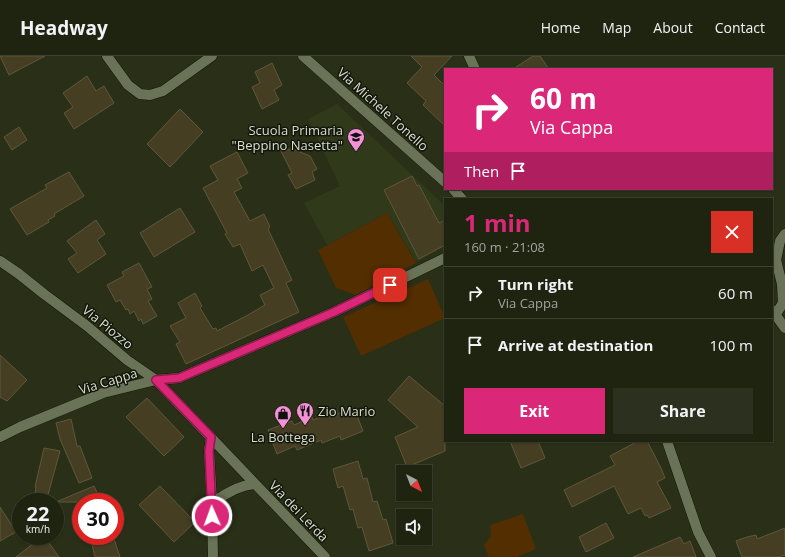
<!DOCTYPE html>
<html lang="en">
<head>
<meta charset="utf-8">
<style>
  :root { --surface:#1f2411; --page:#2c301f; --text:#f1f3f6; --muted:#a1a49f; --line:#3c4131; --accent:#db2777 }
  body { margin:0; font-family:"Open Sans",sans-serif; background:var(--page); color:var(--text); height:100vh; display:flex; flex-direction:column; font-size:15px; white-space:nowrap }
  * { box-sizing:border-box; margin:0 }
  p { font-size:13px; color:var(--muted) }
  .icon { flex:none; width:22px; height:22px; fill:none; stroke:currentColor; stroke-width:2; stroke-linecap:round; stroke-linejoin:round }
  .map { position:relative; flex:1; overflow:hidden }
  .details { position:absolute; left:444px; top:142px; width:329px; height:244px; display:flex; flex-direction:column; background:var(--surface); border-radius:0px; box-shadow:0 1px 3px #0004,0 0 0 1px var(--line) }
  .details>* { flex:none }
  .top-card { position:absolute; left:444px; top:12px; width:329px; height:122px; border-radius:0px; box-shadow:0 1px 3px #0004,0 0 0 1px var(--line); background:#db2777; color:#fff; overflow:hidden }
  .needle { width:26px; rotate:138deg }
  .buttons { position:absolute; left:396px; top:409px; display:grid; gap:8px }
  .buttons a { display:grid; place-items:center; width:36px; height:36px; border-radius:0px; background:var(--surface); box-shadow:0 1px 3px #0004,0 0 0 1px var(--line); font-size:20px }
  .speed { position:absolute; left:12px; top:437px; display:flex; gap:8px; font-size:20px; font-weight:700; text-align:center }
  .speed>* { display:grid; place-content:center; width:52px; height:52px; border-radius:50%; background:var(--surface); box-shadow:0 1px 3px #0004,0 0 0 1px var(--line); line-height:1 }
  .speed small { font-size:10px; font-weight:400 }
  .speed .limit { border:6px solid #d22; background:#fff; color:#111 }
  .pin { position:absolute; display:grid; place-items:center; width:34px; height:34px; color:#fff; margin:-17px; border-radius:8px; box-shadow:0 2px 6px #0006 }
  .me { position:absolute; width:44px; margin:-22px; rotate:358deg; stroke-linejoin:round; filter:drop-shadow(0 0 3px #0008) }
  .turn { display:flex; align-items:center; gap:14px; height:84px; padding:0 20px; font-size:18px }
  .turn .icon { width:52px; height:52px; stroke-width:2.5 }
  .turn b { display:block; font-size:28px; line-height:34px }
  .then { display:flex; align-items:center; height:38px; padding:0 20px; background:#0003; gap:8px; font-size:15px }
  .round { display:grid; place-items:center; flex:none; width:42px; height:42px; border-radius:0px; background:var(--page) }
  .headline { display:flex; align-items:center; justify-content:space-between; height:68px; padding:0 20px }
  h1 { font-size:24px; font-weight:700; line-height:30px; color:var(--accent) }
  .cta { display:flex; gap:8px; margin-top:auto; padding:8px 20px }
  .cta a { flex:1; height:46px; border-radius:0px; background:var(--accent); color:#fff; font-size:16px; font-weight:700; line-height:46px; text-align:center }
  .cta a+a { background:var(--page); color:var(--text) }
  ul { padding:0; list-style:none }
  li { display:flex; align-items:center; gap:12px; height:52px; padding:0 20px; border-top:1px solid var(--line) }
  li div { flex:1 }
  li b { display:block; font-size:15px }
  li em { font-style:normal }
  header { display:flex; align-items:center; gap:24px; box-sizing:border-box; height:56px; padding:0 20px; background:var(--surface); border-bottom:1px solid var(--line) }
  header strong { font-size:19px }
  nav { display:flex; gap:22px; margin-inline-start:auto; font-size:14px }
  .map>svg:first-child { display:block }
  .built { fill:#303919 }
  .green { fill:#522e00 }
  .building { fill:#463e23; stroke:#5f573b }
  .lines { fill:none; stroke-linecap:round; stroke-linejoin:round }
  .street-casing { stroke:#121802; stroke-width:11 }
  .secondary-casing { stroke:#121802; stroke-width:11 }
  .street { stroke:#6a7357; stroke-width:10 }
  .secondary { stroke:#6a7357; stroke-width:10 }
  .route-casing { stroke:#8e194d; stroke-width:10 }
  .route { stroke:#db2777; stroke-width:7 }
  .labels { text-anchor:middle; stroke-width:3; stroke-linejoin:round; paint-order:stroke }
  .street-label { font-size:13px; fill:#dadfcf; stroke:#13160b }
  .poi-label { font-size:13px; fill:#dadfcf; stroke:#13160b; text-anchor:end }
</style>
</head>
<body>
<header>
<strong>Headway</strong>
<nav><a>Home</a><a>Map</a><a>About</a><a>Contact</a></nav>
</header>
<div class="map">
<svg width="785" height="501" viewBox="0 0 785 501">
  <rect width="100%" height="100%" fill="#293017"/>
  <!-- built -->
  <path class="built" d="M337,48L445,150V190L416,206L387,157L327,189L304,147L340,130L308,63Z"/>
  <!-- green -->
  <path class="green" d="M387,157L416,207L356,239L336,232L318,194Z
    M428,223L445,262L361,300L343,261Z
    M523,458L536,493L517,501H489L484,489L491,480L490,469Z"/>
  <!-- building -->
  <path class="building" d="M0,0H45L9,19Z
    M411,0H452L434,19L445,30V70L423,49L426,45L407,27L422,11Z
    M533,0H540L549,13H513Z
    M272,7L282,29L274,34L279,44L262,53L252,31L260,27L255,16Z
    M87,20L96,35L104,30L114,47L74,73L64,57L73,51L63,37Z
    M180,53L203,76L170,111L147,88Z
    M19,71L27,84L12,94L4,81Z
    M279,91L290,94V92L310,100L317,113L312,116L315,124L296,133L288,119L292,117Z
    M237,96L248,117L237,123L242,132L234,136L250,165L264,158L270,171L268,173L292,224L286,227L299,256L186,308L176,288L180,286L170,270L186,262L178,247L195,237L202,250L200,252L213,273L216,272L217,275L248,259L265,249L260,239L274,232L263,209L252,215L240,188L233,191L225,178L227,177L203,132L218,124L210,110Z
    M69,116L84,140L54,158L55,160L48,164L49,166L27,179L10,153L47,132L45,129Z
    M412,120L417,130L419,129L439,167L445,164V189L419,203L384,134Z
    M180,152L195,176L154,201L140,177Z
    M96,164L105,178L97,184L106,198L78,217L68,203L77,197L67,185Z
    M139,207L152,231L147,233L152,243L148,245L157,260L143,268L141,263L139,265L134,255L130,258L128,253L126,254L120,244L116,246L107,229L124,220L122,216Z
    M0,299L27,324L7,345L0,341Z
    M409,320L445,350V395L407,411L395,381L418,371L388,344Z
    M147,342L184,381L164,400L126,361Z
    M354,352L363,375L341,384L340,380L322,387L321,384L297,394L295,390L277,398L268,374L292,365L294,369L312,361L313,364L337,354L338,358Z
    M71,363L77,390H80L92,422L79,427L60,383L56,367Z
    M510,385H538L545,402L521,412Z
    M638,385H647L661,412L665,422L657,426L671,452L649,462L647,459L645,460L641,452L628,458L614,430L572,451L564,434L615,409L610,400Z
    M44,392L60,395L46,446H34L36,431H35Z
    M358,405L363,423L367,422L373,446L377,445L383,464L386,463L393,487L369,495L362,471L358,472L353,453L350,454L343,430L338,432L333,413Z
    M94,430L101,446H56Z
    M160,430L195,466L174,486L139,449Z
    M0,451L16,476L0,485Z
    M606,467L614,482L586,496L579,481Z
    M785,472V499L778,501H742L736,485L747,481L756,479L757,483Z
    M43,480H44L59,501H16Z
    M90,480H113L120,501H95Z
    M680,481L684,488L690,485L696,501H633Z"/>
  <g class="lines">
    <defs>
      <path id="street" d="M107,0L128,29L140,38L150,39L163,35L212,0
        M303,0L445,126
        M469,0L475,13
        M453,133L462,143
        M0,205L19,218L44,238L87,270L127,304L156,324L325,501
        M776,258L783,247L782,228L776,204L780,185L785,178
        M211,381L209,395L212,446L213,501
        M667,385L698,476L711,501
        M212,446C227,438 237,430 254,428"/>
      <path id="secondary" d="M772,254L785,272
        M0,381L20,371L103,337L156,324L179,322L334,256L445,202"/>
    </defs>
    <!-- street casing -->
    <use href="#street" class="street-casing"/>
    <!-- secondary casing -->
    <use href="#secondary" class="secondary-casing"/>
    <!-- street -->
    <use href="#street" class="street"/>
    <!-- secondary -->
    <use href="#secondary" class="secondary"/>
  </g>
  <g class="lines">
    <defs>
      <path id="route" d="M212,460L209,395L211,381L156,324L179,322L334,256L390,229"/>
    </defs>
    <!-- route casing -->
    <use href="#route" class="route-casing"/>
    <!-- route -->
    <use href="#route" class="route"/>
  </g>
  <!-- icons -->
  <defs>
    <symbol id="school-pin" viewBox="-11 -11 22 30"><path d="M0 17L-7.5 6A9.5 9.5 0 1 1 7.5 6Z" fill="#f391d5" stroke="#13160b"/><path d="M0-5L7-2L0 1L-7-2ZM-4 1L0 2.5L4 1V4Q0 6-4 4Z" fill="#111"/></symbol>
    <symbol id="restaurant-pin" viewBox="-11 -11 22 30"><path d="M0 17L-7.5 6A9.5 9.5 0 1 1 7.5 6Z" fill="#f391d5" stroke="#13160b"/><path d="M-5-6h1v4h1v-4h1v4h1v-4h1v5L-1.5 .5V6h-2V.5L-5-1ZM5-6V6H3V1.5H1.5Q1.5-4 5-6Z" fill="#111"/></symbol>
    <symbol id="shop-pin" viewBox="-11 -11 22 30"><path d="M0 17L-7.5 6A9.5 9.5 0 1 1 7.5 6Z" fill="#f391d5" stroke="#13160b"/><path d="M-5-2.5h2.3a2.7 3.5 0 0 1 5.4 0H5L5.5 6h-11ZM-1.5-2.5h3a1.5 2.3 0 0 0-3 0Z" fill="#111"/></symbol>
  </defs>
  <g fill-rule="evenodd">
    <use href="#school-pin" x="346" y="71" width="20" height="27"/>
    <use href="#restaurant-pin" x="295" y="345" width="20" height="27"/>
    <use href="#shop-pin" x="273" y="348" width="20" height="27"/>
  </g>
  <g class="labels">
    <!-- street labels -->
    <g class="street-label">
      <text transform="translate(383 53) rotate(42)" y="5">Via Michele Tonello</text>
      <text transform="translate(108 271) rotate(39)" y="5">Via Piozzo</text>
      <text transform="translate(108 325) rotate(-17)" y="5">Via Cappa</text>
      <text transform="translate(299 455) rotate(46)" y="5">Via dei Lerda</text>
    </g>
    <!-- poi labels -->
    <g class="poi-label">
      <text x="343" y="79">Scuola Primaria<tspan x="343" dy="15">"Beppino Nasetta"</tspan></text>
      <text x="318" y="360" text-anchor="start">Zio Mario</text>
      <text x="283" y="386" text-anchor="middle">La Bottega</text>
    </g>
  </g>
</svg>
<div class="buttons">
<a><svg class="needle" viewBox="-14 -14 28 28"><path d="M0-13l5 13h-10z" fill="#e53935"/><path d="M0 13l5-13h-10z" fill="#a1a49f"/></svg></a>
<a><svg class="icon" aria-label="sound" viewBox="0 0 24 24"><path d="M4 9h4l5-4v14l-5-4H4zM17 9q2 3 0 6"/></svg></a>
</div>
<div class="speed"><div>22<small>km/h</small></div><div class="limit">30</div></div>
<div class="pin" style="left:390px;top:229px;background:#d93025"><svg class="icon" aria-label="arrive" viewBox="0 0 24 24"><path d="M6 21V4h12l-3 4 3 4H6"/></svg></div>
<svg class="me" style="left:212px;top:460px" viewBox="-20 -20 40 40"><circle r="17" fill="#db2777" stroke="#fff" stroke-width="3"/><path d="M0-11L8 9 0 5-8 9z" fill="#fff"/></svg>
<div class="top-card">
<div class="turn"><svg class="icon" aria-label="right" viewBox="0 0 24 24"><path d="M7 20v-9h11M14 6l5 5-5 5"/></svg><div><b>60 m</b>Via Cappa</div></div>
<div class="then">Then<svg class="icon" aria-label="arrive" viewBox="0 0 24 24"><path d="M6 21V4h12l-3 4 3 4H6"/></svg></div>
</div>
<section class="details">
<div class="headline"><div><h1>1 min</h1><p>160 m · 21:08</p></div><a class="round" style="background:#d93025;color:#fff"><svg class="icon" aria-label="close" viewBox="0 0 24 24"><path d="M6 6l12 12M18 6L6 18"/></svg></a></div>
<ul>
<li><svg class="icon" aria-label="right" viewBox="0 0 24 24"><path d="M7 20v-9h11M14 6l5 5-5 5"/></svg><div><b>Turn right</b><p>Via Cappa</p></div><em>60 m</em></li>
<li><svg class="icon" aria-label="arrive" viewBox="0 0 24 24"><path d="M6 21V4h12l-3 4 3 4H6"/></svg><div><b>Arrive at destination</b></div><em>100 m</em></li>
</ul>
<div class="cta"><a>Exit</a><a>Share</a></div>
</section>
</div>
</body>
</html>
